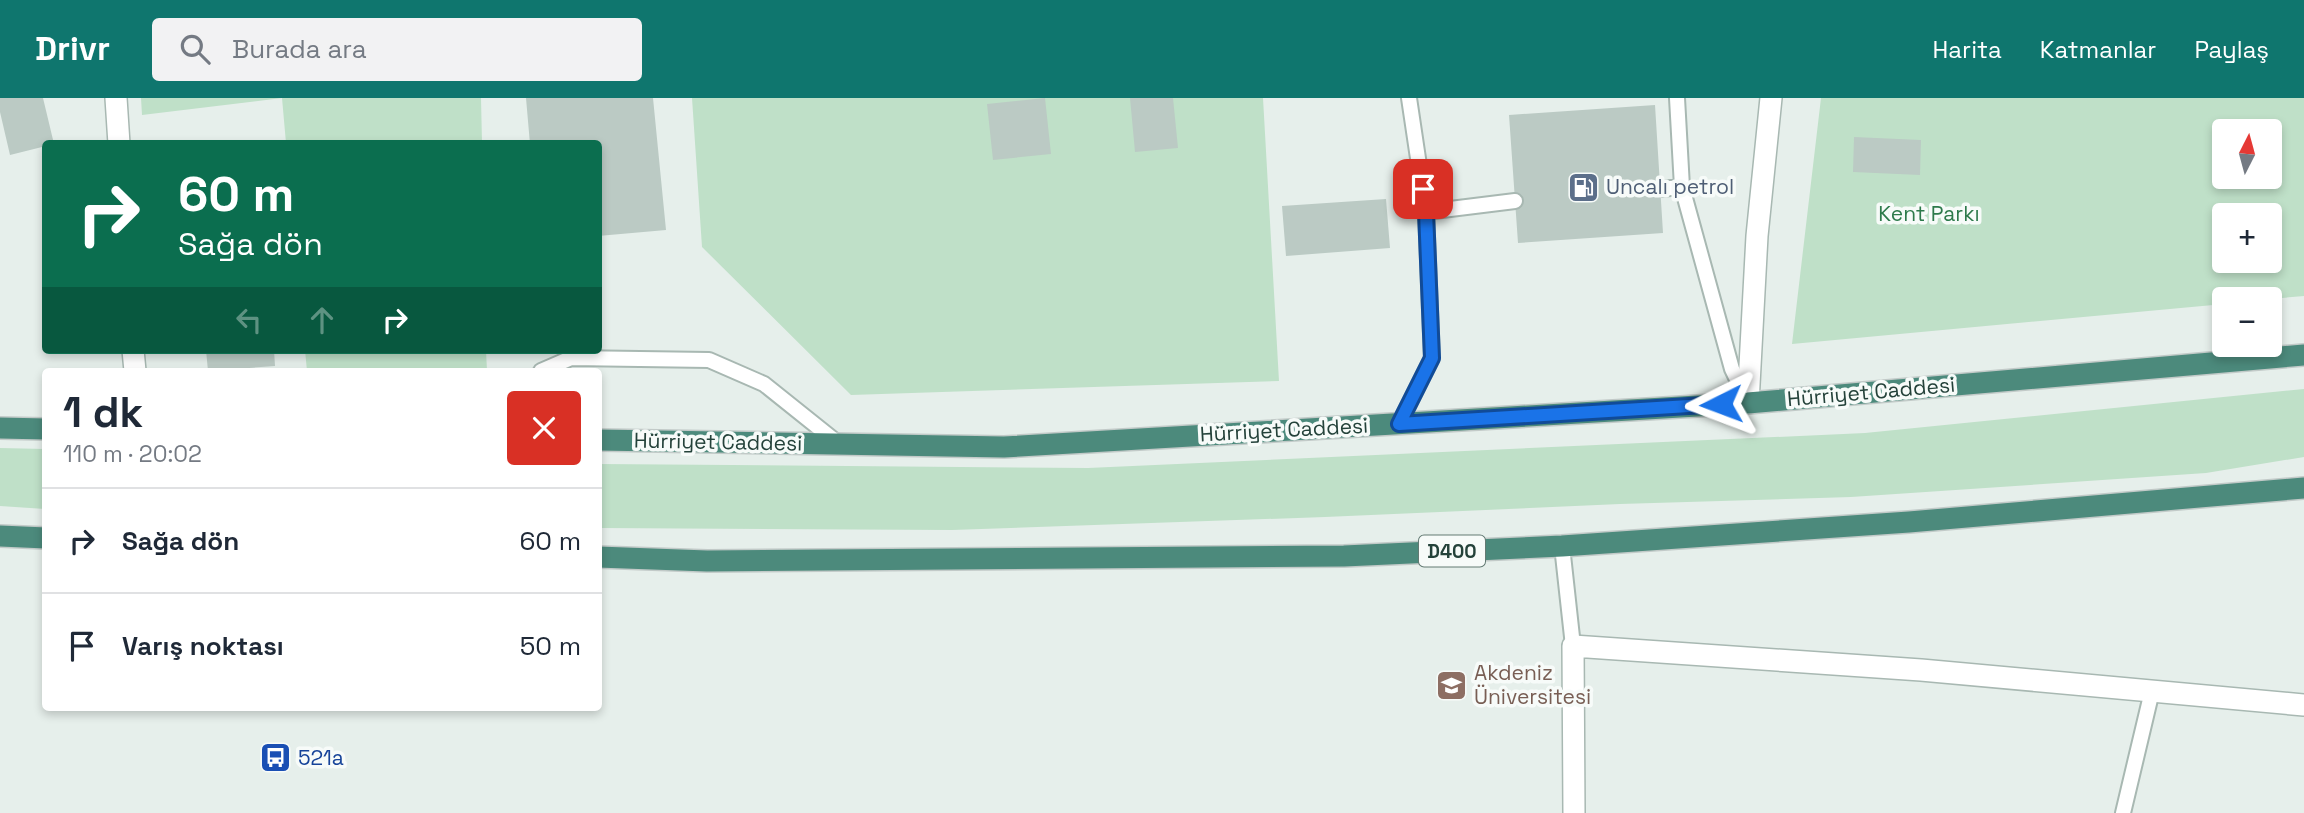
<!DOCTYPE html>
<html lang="tr">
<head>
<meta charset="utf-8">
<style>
  :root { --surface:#fff; --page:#f2f2f3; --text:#1f2937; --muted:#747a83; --line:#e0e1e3; --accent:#0f766e }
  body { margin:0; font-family:"Space Grotesk",sans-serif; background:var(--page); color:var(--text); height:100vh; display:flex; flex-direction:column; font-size:26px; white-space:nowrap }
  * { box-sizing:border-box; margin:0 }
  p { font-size:23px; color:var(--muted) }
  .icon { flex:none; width:38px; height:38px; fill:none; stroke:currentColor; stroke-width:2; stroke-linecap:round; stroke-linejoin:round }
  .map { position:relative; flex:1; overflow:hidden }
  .panel { position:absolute; left:42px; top:270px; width:560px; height:343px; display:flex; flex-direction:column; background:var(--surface); border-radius:7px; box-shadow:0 4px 10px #0003 }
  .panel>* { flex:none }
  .hud { position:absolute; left:42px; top:42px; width:560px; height:214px; border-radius:7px; box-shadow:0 4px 10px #0003; background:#0b6e4f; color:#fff; overflow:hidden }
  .needle { width:46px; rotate:6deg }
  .fabs { position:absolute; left:2212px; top:21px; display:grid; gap:14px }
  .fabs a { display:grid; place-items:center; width:70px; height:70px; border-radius:7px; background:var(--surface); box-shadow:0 4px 10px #0003; font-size:35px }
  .pin { position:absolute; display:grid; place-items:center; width:60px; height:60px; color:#fff; margin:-30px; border-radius:14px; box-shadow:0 4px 10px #0006 }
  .me { position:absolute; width:77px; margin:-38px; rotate:267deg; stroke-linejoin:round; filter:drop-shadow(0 0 5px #0008) }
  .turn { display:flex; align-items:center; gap:24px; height:147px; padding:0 21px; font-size:32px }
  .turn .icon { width:91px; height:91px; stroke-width:2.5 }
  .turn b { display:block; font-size:49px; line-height:60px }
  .lanes { display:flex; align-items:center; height:66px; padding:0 21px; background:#0003; justify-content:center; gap:35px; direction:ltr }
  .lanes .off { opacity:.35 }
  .round { display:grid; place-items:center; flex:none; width:74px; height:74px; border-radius:7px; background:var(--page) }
  .headline { display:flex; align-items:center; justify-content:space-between; height:119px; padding:0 21px }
  h1 { font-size:42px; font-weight:800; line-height:52px }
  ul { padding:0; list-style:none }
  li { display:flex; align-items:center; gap:21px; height:105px; padding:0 21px; border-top:2px solid var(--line) }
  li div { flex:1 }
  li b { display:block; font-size:26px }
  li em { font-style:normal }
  header { display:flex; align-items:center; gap:42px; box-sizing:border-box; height:98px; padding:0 35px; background:var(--accent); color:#fff }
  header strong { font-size:33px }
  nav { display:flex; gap:38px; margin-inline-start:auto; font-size:24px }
  .search { width:490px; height:63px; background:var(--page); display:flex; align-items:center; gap:18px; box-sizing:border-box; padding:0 24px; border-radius:7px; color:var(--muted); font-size:26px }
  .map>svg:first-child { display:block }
  .green { fill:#bfe0c8; fill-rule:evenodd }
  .building { fill:#bbcac4 }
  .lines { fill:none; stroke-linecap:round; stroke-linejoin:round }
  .service-casing { stroke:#a8b8b2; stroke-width:18 }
  .minor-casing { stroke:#a8b8b2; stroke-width:24 }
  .tertiary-casing { stroke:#a8b8b2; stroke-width:24 }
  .trunk-casing { stroke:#c2cac8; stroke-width:24 }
  .service { stroke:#fff; stroke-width:14 }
  .minor { stroke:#fff; stroke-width:21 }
  .tertiary { stroke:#fff; stroke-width:21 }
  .trunk { stroke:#4c8a7c; stroke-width:21 }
  .route-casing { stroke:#114b97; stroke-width:18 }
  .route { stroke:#1a73e8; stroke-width:12 }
  .labels { text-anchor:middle; stroke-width:7; stroke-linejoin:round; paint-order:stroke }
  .shield { fill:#f7fbf9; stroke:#637a73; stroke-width:2 }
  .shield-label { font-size:19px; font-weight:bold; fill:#24423a }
  .service-label { font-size:21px; fill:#4e5e75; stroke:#f7fbf9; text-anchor:start }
  .park-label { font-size:21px; fill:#2d7a4b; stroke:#f7fbf9 }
  .street-label { font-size:21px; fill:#24423a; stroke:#f7fbf9 }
  .education-label { font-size:21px; fill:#785e54; stroke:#f7fbf9; text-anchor:start }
  .transit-label { font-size:21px; fill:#164399; stroke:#f7fbf9; text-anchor:start }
</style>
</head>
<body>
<header>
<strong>Drivr</strong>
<div class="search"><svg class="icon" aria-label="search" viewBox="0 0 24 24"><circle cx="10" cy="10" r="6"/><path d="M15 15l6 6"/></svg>Burada ara</div>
<nav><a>Harita</a><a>Katmanlar</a><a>Paylaş</a></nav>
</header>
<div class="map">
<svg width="2304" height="715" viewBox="0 0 2304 715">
  <rect width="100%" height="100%" fill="#e6efeb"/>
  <!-- green -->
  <path class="green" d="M141,0H481L482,45H286L282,0L142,17Z
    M692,0H1263L1279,283L851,297L702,149Z
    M1821,0H2304V198L2270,201H2224V206L1792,246ZM2224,33H2270V79H2224ZM2224,117H2270V163H2224Z
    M305,252H486L487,273H307Z
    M2304,291V359L2206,375L1851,399L1620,406L1325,419L952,432L599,430V366L1088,370L1865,335Z
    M0,350L45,351V411L0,408Z"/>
  <!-- building -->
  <path class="building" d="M0,0H43L54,46H46V48L10,57L0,14Z
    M526,0H653L666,132L598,138V46H530Z
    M1045,0L1051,56L993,62L987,6Z
    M1130,0H1173L1178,50L1135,54Z
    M1655,7L1663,135L1518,145L1509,17Z
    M1854,39L1921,42L1920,77L1853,74Z
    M1386,101L1390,150L1286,158L1282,108Z
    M206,252H274L275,268L208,273Z"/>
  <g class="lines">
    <defs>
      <path id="service" d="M1409,0L1426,114
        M1677,0L1682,89
        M1660,91L1682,89L1732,271L1746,300
        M541,273L571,260L709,262L764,286L839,346
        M1399,326L1432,260L1426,114L1515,103
        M1562,448L1573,548
        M2123,715L2152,593"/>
      <path id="minor" d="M1748,305L1757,138L1771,0
        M1574,715L1573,548L1921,572L2304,607"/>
      <path id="tertiary" d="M116,0L119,46
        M133,252L135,273"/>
      <path id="trunk" d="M0,330L46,331
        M598,342L1004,349L1748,305L2304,257
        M0,438L46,440
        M598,459L707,463L1344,458L1562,448L1909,424L2304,390"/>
    </defs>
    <!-- service casing -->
    <use href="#service" class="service-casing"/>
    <!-- minor casing -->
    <use href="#minor" class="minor-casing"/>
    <!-- tertiary casing -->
    <use href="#tertiary" class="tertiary-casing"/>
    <!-- trunk casing -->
    <use href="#trunk" class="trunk-casing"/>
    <!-- service -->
    <use href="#service" class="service"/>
    <!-- minor -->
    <use href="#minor" class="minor"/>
    <!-- tertiary -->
    <use href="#tertiary" class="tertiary"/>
    <!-- trunk -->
    <use href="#trunk" class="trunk"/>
  </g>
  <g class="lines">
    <defs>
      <path id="route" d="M1423,91L1426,114L1432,260L1399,326L1721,306"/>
    </defs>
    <!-- route casing -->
    <use href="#route" class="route-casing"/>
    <!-- route -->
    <use href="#route" class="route"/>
  </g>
  <!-- icons -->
  <defs>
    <symbol id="fuel-square" viewBox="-11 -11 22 22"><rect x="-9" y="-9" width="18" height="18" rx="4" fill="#5c6f8a" stroke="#f7fbf9"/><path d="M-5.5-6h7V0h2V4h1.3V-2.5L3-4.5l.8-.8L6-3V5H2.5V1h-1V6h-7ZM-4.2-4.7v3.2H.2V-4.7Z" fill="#fff"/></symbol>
    <symbol id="university-square" viewBox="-11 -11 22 22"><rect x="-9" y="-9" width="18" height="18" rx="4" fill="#8d6e63" stroke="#f7fbf9"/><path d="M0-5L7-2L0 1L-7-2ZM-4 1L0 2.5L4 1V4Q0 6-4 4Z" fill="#fff"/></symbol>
    <symbol id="bus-square" viewBox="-11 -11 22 22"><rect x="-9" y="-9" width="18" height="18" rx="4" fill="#1a4fb4" stroke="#f7fbf9"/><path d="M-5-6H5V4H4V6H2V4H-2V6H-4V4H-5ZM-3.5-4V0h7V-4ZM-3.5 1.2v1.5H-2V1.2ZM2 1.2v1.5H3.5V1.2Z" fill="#fff"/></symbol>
  </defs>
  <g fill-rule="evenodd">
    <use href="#fuel-square" x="1566" y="72" width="35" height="35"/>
    <use href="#university-square" x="1434" y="570" width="35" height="35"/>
    <use href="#bus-square" x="258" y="642" width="35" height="35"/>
  </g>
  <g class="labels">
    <!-- shield labels -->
    <rect class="shield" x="1419" y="437.5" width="66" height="31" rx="5"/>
    <g class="shield-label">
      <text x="1452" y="460">D400</text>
    </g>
    <!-- service labels -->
    <g class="service-label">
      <text x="1606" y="96">Uncalı petrol</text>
    </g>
    <!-- park labels -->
    <g class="park-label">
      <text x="1929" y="123">Kent Parkı</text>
    </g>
    <!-- street labels -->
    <g class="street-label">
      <text transform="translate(1871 294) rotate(-5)" y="7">Hürriyet Caddesi</text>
      <text transform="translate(1284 332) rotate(-3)" y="7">Hürriyet Caddesi</text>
      <text transform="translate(718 344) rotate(1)" y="7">Hürriyet Caddesi</text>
    </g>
    <!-- education labels -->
    <g class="education-label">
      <text x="1474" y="582">Akdeniz<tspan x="1474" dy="24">Üniversitesi</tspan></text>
    </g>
    <!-- transit labels -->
    <g class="transit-label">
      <text x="298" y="667">521a</text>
    </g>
  </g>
</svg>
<div class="fabs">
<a><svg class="needle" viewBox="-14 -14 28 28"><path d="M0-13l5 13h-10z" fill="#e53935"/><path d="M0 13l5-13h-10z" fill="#747a83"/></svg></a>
<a>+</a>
<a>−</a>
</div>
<div class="pin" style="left:1423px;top:91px;background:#d93025"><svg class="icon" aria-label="arrive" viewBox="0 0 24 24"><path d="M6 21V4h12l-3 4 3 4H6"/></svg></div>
<svg class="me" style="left:1721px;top:306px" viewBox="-20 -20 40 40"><path d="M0-17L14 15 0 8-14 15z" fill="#1a73e8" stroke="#fff" stroke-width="4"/></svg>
<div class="hud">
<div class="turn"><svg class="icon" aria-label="right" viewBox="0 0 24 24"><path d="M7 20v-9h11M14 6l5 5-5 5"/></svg><div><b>60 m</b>Sağa dön</div></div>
<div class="lanes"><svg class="icon off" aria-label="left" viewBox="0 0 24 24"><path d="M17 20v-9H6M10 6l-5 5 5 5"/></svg><svg class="icon off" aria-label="ahead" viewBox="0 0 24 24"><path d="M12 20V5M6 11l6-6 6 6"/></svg><svg class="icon" aria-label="right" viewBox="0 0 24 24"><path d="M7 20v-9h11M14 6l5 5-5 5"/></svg></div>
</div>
<section class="panel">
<div class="headline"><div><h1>1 dk</h1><p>110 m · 20:02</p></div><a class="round" style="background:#d93025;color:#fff"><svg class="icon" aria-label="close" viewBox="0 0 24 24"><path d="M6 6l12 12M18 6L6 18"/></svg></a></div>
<ul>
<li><svg class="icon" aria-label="right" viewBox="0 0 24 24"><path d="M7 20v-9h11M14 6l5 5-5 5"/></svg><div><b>Sağa dön</b></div><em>60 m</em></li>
<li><svg class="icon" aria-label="arrive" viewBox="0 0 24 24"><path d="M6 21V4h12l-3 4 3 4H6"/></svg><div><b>Varış noktası</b></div><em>50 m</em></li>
</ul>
</section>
</div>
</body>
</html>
